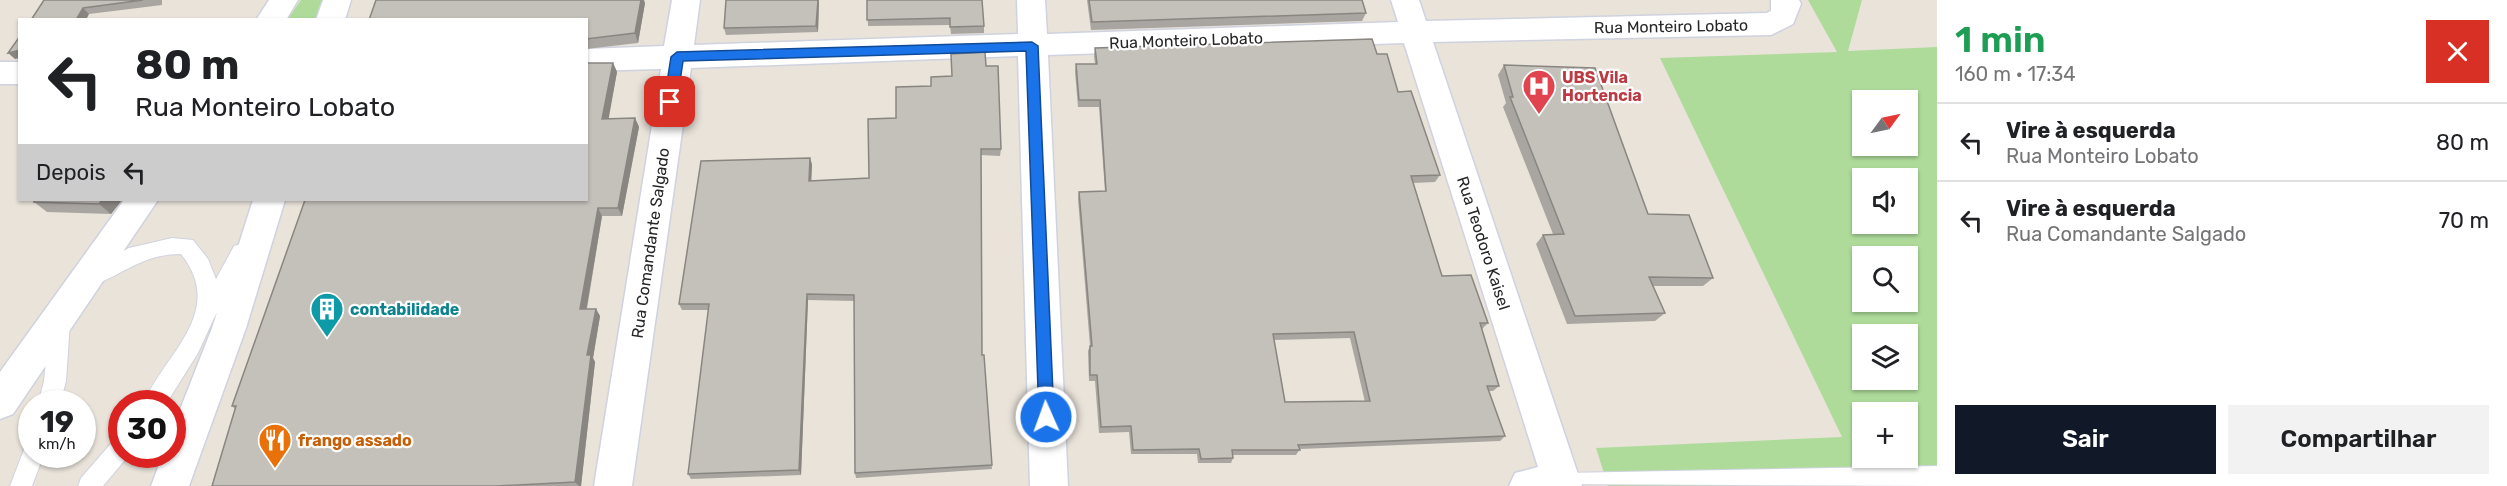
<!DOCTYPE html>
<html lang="pt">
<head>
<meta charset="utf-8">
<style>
  :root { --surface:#fff; --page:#f2f2f2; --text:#202124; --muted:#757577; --line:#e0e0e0; --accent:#111827 }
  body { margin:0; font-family:Rubik,sans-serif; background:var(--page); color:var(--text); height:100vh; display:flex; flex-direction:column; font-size:22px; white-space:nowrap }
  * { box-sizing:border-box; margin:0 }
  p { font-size:20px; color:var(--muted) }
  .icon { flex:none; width:33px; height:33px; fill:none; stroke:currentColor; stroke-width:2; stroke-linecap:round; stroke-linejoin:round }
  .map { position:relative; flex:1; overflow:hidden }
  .details { display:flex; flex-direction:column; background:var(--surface); width:570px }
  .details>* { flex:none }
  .banner { position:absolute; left:18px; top:18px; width:570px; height:183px; border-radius:0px; box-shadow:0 2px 4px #0004; background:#fff; color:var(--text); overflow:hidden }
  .needle { width:39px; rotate:57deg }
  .fabs { position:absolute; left:1852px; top:90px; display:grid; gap:12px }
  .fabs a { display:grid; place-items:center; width:66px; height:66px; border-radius:0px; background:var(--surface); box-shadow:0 2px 4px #0004; font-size:30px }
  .speed { position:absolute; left:18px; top:390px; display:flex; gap:12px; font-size:30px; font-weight:700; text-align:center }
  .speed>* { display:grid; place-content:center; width:78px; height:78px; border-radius:50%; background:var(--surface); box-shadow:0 2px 4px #0004; line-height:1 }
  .speed small { font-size:15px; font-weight:400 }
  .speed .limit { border:9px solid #d22; background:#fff; color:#111 }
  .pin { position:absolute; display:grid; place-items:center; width:51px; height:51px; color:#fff; margin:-26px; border-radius:12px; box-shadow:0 3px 9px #0006 }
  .me { position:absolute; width:66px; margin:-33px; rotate:358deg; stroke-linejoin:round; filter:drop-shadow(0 0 4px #0008) }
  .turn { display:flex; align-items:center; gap:21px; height:126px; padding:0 18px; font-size:27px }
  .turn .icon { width:78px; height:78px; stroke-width:2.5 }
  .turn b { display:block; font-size:42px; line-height:51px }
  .then { display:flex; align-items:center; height:57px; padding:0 18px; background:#0003; gap:12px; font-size:22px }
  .round { display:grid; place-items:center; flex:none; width:63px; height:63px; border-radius:0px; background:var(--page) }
  .headline { display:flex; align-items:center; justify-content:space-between; height:102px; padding:0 18px }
  h1 { font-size:36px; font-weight:600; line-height:45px; color:#1e9e55 }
  .cta { display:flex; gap:12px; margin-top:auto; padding:12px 18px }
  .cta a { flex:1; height:69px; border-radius:0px; background:var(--accent); color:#fff; font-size:24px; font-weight:600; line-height:69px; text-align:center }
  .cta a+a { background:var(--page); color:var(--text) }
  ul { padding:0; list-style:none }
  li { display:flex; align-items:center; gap:18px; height:78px; padding:0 18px; border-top:2px solid var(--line) }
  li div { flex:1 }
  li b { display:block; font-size:22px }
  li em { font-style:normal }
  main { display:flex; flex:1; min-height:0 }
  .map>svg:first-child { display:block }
  .green { fill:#aedb9a; fill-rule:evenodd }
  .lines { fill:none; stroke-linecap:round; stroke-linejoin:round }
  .service-casing { stroke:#cfd2df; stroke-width:2 }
  .minor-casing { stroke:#cfd2df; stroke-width:3 }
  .tertiary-casing { stroke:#cfd2df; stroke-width:3 }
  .secondary-casing { stroke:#cfd2df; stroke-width:3 }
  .service { fill:#fff; fill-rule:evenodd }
  .minor { fill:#fff; fill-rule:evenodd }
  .tertiary { fill:#fff; fill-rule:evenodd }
  .secondary { fill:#fff; fill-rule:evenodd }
  .wall { fill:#a9a5a0; fill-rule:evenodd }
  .shaded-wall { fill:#898682 }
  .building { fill:#c4c0ba; stroke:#898682; stroke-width:1.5; fill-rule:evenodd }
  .route { fill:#1a73e8; stroke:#114b97; stroke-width:1.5 }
  .labels { text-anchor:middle; stroke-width:4.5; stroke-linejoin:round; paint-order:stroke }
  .street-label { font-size:16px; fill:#272727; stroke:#fff }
  .health-label { font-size:16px; font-weight:bold; fill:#be3a42; stroke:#fff; text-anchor:start }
  .culture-label { font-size:16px; font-weight:bold; fill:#0d838f; stroke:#fff; text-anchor:start }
  .food-label { font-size:16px; font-weight:bold; fill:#c56008; stroke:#fff; text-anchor:start }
</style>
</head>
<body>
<main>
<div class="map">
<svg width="1937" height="486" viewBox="0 0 1937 486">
  <rect width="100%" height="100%" fill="#e9e3da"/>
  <!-- green -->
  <path class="green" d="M301,0H324L319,19L287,20Z
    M1808,0H1862L1848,51L1937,47V486H1608L1596,448L1842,437L1660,58L1837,52ZM1863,100H1908V146H1863ZM1863,178H1908V224H1863ZM1863,256H1908V302H1863ZM1863,334H1908V380H1863ZM1863,412H1908V458H1863Z"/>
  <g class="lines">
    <defs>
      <path id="service" d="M172,238L193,240L208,259L216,279L234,246L241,244L248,246L251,252L214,318L198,353L166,404H143C165,353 227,312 181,254C142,254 125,274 91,286L84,283L81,277L84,271L129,248Z
        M60,313L67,316L70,322L66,381L60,404H38L44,381L50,322L53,316Z
        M122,437V454H130L103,486H78L81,478L114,440Z
        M32,444V454H44L32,486H10L25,447Z
        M1937,466V486L1551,484L1554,476L1562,473Z"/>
      <path id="minor" d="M672,0H700L694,45L1018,34L1017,0H1045L1047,34L1398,22L1391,0H1419L1426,21L1766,13L1771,11V0H1799L1801,4L1793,24L1771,35L1433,42L1582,486H1509L1515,473L1538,467L1404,43L1048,55L1068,486H1030L1018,56L691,68L632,486H594L661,69L586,71V49L664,46Z"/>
      <path id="tertiary" d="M0,62H20V84H0Z"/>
      <path id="secondary" d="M269,0H298L286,20H256Z
        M323,0H351L345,20H316Z
        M124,200H158L13,414L0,419V372Z
        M253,200H285L246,328L189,486H151L163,454H172V430L212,328Z"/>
    </defs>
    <!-- service casing -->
    <use href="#service" class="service-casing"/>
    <!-- minor casing -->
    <use href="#minor" class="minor-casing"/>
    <!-- tertiary casing -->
    <use href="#tertiary" class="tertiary-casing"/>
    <!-- secondary casing -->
    <use href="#secondary" class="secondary-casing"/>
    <!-- service -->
    <use href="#service" class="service"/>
    <!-- minor -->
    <use href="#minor" class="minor"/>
    <!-- tertiary -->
    <use href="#tertiary" class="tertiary"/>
    <!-- secondary -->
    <use href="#secondary" class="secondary"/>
  </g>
  <!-- wall -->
  <path class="wall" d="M44,0H162V5L89,14Z
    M819,0L818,32L726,35L724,28Z
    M867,0L984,26V33L951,34L950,25L868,26Z
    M1087,0H1362L1366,13L1362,21L1091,30Z
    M645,3L638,43L586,49V20Z
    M1095,48L1377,54L1398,92L1440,175L1435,182L1413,183L1442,276L1488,323L1482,329L1499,386L1493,391H1489L1505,436L1500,441L1300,449L1296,455H1233V458L1231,463H1198L1197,454H1131L1129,432L1099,433L1095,381H1089L1088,351L1090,346L1078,199L1079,192H1105L1099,107H1078L1075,72L1076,64H1095L1094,56ZM1350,338L1365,402H1285L1274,340Z
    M613,63L617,72L608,119L635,118L639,127L622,216H602L587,309H596L600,316L593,358L595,362L581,486H212L235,409L232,406L586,200Z
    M1504,65L1648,214L1713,278L1703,286H1653L1665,313L1655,321L1567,324L1536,244L1543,235L1553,234L1503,107L1506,103L1498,75Z
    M986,66L1001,149L1000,156L981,155L982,355L992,469L856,478L855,473L854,301L808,300L801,475L691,479L688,474L709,310H682L679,304L812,164L811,181L869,178L896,118L931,86L952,76Z
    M122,200L111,214L47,212L34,202Z"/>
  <!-- shaded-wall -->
  <path class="shaded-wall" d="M641,0H644L645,3L638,43L635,33Z
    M818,0H819L818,32L816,26Z
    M83,8L89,14L86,20H76Z
    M20,50V58L15,59L8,53Z
    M613,63L617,72L607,128L602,119Z
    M635,118L639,127L622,216L618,208Z
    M810,158L812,164L811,187L809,181Z
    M102,200H122L111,214L99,204Z
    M598,208L602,216L585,317L580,309Z
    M807,294L808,300L801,475L799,470Z
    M596,309L600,316L593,358L595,362L581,486H579L575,482L587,355Z"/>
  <!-- building -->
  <path class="building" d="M44,0H143L83,8L76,20H31Z
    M376,0H641L635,33L586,39V20H369Z
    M726,0H818L816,26L724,28Z
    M867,0H982L984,26L950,27V18L867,20Z
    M1089,0H1362L1366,13L1092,22Z
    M20,36V50L8,53Z
    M1372,39L1377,54H1387L1398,92L1411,91L1440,175L1411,176L1442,276L1471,275L1488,323H1480L1499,386H1487L1505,436L1298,445L1300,450H1232L1233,458L1201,459L1199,449L1133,450L1131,426L1101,427L1097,375H1090V346H1092L1079,192L1106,191L1100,100H1079L1076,64H1097L1095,48ZM1354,332L1370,401L1285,402L1273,334Z
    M985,52L986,66H998L1001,149H981L982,355H984L992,465L855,473L854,295L807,294L799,470L688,474L709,304H679L701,161L810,158L809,181L869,178L868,119L896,118V87L931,86V77L952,76L951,54Z
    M586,63H613L602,119L635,118L618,208H598L580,309H596L587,355H591L575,482L497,486H212L236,406H232L305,200H586Z
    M1504,65L1595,68L1648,214L1689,215L1713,278L1649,277L1665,313L1575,316L1543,235L1564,234L1510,97H1513Z
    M35,200H102L99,204L34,202Z"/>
  <!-- route -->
  <path class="route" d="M1032,42L1038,46L1054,417L1052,422L1046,424L1041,422L1039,417L1026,51L683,61L677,102L670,107L664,102L671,57L677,52Z"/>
  <!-- icons -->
  <defs>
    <symbol id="hospital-pin" viewBox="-11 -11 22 30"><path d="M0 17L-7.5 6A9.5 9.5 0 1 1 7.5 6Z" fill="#e0444e" stroke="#fff"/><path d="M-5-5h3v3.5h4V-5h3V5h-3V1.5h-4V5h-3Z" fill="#fff"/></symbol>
    <symbol id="building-pin" viewBox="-11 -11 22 30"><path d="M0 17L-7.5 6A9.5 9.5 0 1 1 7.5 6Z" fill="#0f9aa8" stroke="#fff"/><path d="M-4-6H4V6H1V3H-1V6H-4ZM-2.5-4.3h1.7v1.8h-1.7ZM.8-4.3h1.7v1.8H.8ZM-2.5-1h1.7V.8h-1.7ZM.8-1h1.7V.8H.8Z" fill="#fff"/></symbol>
    <symbol id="restaurant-pin" viewBox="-11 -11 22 30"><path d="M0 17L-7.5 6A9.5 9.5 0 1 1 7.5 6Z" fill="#e8710a" stroke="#fff"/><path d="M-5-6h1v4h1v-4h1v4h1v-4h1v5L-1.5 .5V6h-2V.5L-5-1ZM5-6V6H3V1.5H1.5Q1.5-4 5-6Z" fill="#fff"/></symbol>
  </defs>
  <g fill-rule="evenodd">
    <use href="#hospital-pin" x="1520" y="67" width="38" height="52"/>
    <use href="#building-pin" x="308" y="290" width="38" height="52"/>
    <use href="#restaurant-pin" x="256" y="421" width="38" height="52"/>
  </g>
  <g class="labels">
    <!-- street labels -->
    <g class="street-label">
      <text transform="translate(1671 26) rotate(-1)" y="6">Rua Monteiro Lobato</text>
      <text transform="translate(1186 40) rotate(-2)" y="6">Rua Monteiro Lobato</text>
      <text transform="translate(650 243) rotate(-82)" y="6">Rua Comandante Salgado</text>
      <text transform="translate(1484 243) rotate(72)" y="6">Rua Teodoro Kaisel</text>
    </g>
    <!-- health labels -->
    <g class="health-label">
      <text x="1562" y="83">UBS Vila<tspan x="1562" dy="18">Hortencia</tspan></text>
    </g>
    <!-- culture labels -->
    <g class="culture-label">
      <text x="350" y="315">contabilidade</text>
    </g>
    <!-- food labels -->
    <g class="food-label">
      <text x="298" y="446">frango assado</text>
    </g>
  </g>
</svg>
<div class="fabs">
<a><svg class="needle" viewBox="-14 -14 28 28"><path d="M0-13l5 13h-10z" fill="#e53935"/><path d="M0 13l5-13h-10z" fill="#757577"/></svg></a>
<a><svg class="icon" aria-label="sound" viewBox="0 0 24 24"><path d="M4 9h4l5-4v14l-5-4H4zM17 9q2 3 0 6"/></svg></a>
<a><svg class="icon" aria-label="search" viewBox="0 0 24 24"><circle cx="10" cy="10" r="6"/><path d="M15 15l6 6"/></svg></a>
<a><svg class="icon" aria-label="layers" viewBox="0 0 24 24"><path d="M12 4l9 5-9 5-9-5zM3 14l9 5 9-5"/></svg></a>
<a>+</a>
</div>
<div class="speed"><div>19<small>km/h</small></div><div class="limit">30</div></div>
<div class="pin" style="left:670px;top:102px;background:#d93025"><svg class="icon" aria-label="arrive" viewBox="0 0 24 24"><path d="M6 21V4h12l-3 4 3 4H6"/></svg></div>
<svg class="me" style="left:1046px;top:417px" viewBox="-20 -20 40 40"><circle r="17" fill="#1a73e8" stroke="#fff" stroke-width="3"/><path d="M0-11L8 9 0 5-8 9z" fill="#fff"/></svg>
<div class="banner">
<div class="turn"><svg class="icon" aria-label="left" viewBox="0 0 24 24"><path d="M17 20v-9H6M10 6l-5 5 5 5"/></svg><div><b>80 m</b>Rua Monteiro Lobato</div></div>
<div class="then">Depois<svg class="icon" aria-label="left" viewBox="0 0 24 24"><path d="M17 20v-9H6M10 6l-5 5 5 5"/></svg></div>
</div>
</div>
<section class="details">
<div class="headline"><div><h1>1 min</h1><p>160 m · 17:34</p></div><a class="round" style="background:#d93025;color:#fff"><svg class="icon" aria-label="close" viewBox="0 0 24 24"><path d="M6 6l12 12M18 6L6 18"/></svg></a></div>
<ul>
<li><svg class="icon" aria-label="left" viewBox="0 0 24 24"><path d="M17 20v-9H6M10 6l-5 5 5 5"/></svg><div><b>Vire à esquerda</b><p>Rua Monteiro Lobato</p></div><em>80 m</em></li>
<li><svg class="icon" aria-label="left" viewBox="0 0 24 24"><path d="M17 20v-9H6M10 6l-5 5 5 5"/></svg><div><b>Vire à esquerda</b><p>Rua Comandante Salgado</p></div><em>70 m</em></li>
</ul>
<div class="cta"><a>Sair</a><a>Compartilhar</a></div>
</section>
</main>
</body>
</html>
